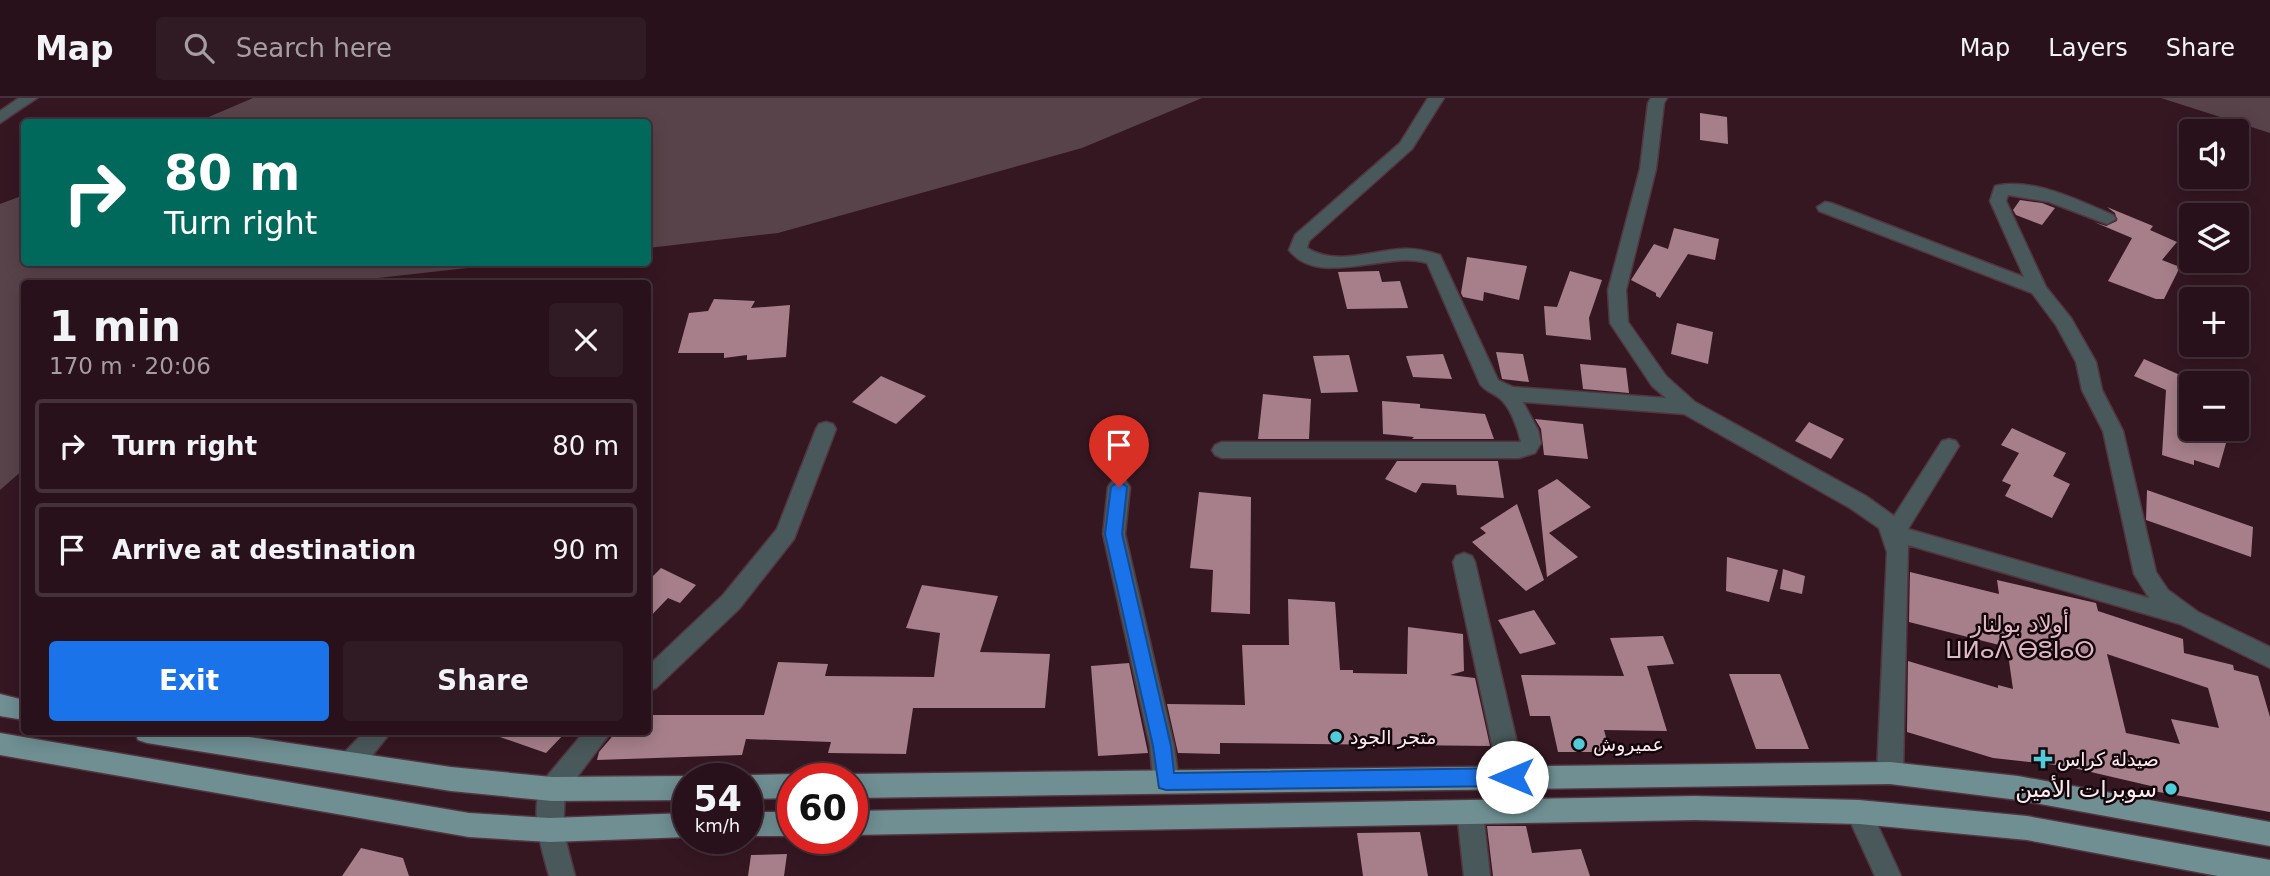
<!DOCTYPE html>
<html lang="en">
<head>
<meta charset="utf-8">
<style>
  :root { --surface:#28111a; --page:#301a23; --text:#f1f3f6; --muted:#a59da2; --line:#443139; --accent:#1a73e8 }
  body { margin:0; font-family:"DejaVu Sans",Vazirmatn,"Noto Sans Tifinagh",sans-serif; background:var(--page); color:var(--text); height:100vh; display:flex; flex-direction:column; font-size:26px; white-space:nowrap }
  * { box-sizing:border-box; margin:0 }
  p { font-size:23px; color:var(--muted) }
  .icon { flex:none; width:38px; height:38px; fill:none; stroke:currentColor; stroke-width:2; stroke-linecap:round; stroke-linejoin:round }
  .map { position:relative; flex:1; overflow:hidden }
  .sheet { position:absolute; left:21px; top:182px; width:630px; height:455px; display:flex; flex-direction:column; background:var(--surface); border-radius:7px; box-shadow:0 4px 18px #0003,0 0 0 2px var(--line) }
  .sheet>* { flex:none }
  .banner { position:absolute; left:21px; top:21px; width:630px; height:147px; border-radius:7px; box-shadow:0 4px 18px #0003,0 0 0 2px var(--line); background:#00695c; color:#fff; overflow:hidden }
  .buttons { position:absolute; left:2179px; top:21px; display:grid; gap:14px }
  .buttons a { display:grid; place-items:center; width:70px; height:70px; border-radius:7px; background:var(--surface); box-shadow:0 4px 18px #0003,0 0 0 2px var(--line); font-size:35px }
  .speed { position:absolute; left:672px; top:665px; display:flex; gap:14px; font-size:35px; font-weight:700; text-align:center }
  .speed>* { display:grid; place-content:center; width:91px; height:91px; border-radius:50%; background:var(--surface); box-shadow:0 4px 18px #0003,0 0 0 2px var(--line); line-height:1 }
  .speed small { font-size:18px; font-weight:400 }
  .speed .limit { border:10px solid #d22; background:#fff; color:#111 }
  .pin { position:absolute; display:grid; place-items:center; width:60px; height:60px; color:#fff; margin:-72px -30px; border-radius:50% 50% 50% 0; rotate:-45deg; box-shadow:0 0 7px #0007 }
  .pin .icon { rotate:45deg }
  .me { position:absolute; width:77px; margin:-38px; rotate:270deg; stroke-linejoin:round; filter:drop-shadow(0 0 5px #0008) }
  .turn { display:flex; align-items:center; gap:24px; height:147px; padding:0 28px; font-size:32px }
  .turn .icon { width:91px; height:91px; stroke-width:2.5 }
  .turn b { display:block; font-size:49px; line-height:60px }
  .round { display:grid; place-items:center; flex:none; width:74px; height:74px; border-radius:7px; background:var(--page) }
  .headline { display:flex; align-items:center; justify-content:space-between; height:119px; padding:0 28px }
  h1 { font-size:42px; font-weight:800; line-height:52px }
  .cta { display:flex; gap:14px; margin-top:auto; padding:14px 28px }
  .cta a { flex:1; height:80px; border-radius:7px; background:var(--accent); color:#fff; font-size:28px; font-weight:800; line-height:80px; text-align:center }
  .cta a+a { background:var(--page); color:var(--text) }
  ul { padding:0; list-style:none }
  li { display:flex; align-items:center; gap:21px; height:94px; margin:0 14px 10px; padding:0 14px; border:4px solid var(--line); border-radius:7px }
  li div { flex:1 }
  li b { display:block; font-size:26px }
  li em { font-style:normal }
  header { display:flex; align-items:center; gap:42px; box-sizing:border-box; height:98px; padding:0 35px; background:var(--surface); border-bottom:2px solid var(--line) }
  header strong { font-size:33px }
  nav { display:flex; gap:38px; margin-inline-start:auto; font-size:24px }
  .search { width:490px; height:63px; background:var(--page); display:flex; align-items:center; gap:18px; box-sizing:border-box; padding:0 24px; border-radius:7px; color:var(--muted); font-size:26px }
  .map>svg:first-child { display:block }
  .green { fill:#59434a }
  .building { fill:#a67f8b; fill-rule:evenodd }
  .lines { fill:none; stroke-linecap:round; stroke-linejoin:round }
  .minor-casing { stroke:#51353f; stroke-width:3 }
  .major-casing { stroke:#51353f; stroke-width:3 }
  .minor { fill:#49585a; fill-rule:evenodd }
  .major { fill:#6f8f92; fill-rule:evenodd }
  .route { fill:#1a73e8; stroke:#114b97; stroke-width:2 }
  .poi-dot { fill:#52cbd8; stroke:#14070b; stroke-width:2.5 }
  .labels { text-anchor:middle; stroke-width:5; stroke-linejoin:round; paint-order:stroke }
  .poi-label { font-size:19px; fill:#fcebf0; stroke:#14070b; text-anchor:start }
  .quarter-label { font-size:23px; fill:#e1b7c4; stroke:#14070b }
  .near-poi-label { font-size:23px; fill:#fcebf0; stroke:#14070b; text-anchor:end }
</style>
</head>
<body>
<header>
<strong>Map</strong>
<div class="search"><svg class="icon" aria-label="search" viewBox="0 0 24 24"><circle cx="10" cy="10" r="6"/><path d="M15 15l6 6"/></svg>Search here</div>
<nav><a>Map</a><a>Layers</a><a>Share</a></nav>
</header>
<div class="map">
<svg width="2270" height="778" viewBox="0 0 2270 778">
  <rect width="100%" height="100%" fill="#351722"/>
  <!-- green -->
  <path class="green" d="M253,0H1202L1082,50L778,135L648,150V24H197Z
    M2161,0H2270V35Z
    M24,97V164L513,165L324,186H24V371L0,392V106Z"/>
  <!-- building -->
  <path class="building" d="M1700,15L1727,19L1728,46L1700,42Z
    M2020,102L2042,105L2055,110L2042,127L2016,117L2013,112Z
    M2107,109L2153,128L2150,132L2177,144L2162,162L2180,169L2164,201H2156L2108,183L2132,140L2094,124L2106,128L2117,123L2115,115Z
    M1674,130L1719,141L1715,162L1688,156L1660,200L1656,198V195L1631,182L1654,146L1668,151Z
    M1467,159L1527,168L1519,202L1484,194L1483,203L1463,199L1461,195Z
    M1379,173L1382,184L1400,183L1408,210L1347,211L1338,174Z
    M1570,173L1602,182L1589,220L1591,242L1546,237L1544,208L1557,209Z
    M714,201L755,203L751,210L790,207L786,259L747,262V257L724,260V255H678L689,215L708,213Z
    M1677,225L1713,234L1708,266L1671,256Z
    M1496,254L1523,256L1529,284L1502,281Z
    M1443,256L1452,281L1413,279L1406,258Z
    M1349,257L1358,294L1321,295L1313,258Z
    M2144,261L2198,285H2191V331H2230L2219,370L2194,362V367L2162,357L2166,292L2134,278Z
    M1580,266L1626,270L1629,295L1583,291Z
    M881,278L926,298L896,326L852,304Z
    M1263,296L1311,301L1309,341H1258Z
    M1382,303L1420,306V310L1485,316L1494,341H1412L1414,339L1383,336Z
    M1535,321L1583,326L1588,361L1544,357L1541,331Z
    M1809,324L1844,341L1831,361L1795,343Z
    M2012,330L2066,355L2053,378L2070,386L2052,420L2005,398L2011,387L2002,383L2019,355L2001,347Z
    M1397,363H1498L1504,400L1457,397L1456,387L1422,385L1416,395L1385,381Z
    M1557,381L1591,409L1549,435L1578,459L1547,479L1538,392Z
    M2147,392L2253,429L2251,459L2146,422Z
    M1199,394L1251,399L1250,516L1211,514L1213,472L1190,470Z
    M1517,406L1544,482L1526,493L1472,444L1486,435L1480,430Z
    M1727,459L1778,472L1769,504L1726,493Z
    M661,470L696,487L680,505L668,500L648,521V483Z
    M1783,471L1805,478L1802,496L1780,491Z
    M1910,474L1999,496L1997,482L2096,505L2098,513L2183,541L2184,555L2233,567L2234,572L2258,578L2270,619V714L2153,693L2151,688L2065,668L1993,660L1907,634L1908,563L1998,590V587L2013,591L2007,549L1909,524ZM2107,556L2208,590L2219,630L2171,621L2180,646L2126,635Z
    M922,487L998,498L980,554L1050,556L1045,610H913L906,656L828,655L831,644L746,641L742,657L597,662L599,654L616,634H648V617H764L778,564L828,566L825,578L934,579L940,535L906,530Z
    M1288,501L1335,504L1340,572H1353V575L1407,576L1408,529L1463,536L1464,573L1450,577L1475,580L1490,648L1220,645V656L1178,655L1167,606L1245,607L1242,547H1289Z
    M1534,512L1556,546L1520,556L1498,522Z
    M1663,538L1674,566L1647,568L1667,633L1604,632L1610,654H1558L1550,618H1530L1521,577L1624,578L1610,540Z
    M1129,565L1148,655L1098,658L1091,568Z
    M1729,576H1780L1809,651H1756Z
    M494,634H566L546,655L494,637Z
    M1487,728H1526L1532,755L1581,751L1590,778H1493Z
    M1420,734L1428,778H1363L1357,735Z
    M361,750L403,760L409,778H342Z
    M787,756L784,778H748L751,757Z"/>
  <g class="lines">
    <defs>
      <path id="minor" d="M19,0H37L0,25V13Z
        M1428,0H1444L1412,51L1309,143L1307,150C1336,168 1370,153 1401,151C1415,150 1427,153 1440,157L1498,282L1513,289L1666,300L1652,288L1610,225L1608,192L1640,71L1648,5L1651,0H1667L1664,5L1656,71L1626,192L1628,224L1666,278L1695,304L1866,398L1894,418L1942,343L1949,341L1956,343L1959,348L1908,431L2149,500L2134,476L2103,333L2082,292L2076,264L2056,227L2032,195L1819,113L1817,109L1825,104L1831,105L2024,179L1990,103L1995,88C2033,79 2079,103 2113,117L2116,121L2107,126L2049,104L2008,97L2006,103L2046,189L2071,220L2096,264L2102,292L2123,333L2156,474L2168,492L2198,514L2270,549V570L2180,526L1908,447L1903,675L1899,683L1890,686L1881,683L1877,675L1887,454L1879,430L1850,410L1684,316L1523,304L1538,332L1541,345L1535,355L1519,360H1222L1215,357L1212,352L1215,347L1222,344H1521C1518,331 1510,307 1498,299C1491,294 1485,293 1480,286L1427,165C1387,152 1319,191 1289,152L1295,137L1400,45Z
        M826,324L833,326L836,331L794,441L739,511L656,590L648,593V568L723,497L777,431L816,331L819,326Z
        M1119,381L1126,383L1130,389L1125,436L1174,648L1179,683L1175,691L1166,695L1157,691L1153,683L1150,648L1103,436L1108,389L1112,383Z
        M1464,455L1472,458L1475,464L1525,679L1521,687L1512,690L1503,687L1499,679L1453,464L1456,458Z
        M364,634H391L359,674L350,677L341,674L337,666L341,658Z
        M584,634H611L565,695L563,732L575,778H549C541,748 529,713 543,683Z
        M1470,702L1479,706L1483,714L1490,778H1464L1457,714L1461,706Z
        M1859,702L1868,706L1901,778H1875L1846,714L1850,706Z"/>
      <path id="major" d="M0,596L24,602V622L0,618Z
        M135,634H215L451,669L552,679L688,678L694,681H688V702L552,703L451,693L147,645L138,642Z
        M0,635L469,715L550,720L688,715V739L550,744L469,739L0,657Z
        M1890,664L2018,678L2270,724V748L2018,702L1890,686L852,700V681H843L852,676Z
        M793,676L802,681H793V700L747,701V681H738L747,677Z
        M1695,698L1859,702L2027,718L2270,762V778H2218L2027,742L1859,726L1695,722L852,737V713Z
        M747,714H793V738H747Z"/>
    </defs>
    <!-- minor casing -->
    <use href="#minor" class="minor-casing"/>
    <!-- major casing -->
    <use href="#major" class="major-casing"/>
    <!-- minor -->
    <use href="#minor" class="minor"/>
    <!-- major -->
    <use href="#major" class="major"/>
  </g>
  <!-- route -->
  <path class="route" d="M1119,383L1127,389L1122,436L1171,648L1174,675L1512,670L1519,673L1522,679L1519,685L1512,688L1166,692L1159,690L1153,648L1105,436L1111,389Z"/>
  <!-- markers -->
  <g class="poi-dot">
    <circle cx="1336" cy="639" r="7"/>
    <circle cx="1579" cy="646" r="7"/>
    <path d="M2039.5 650.5h7v7h7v7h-7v7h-7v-7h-7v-7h7z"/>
    <circle cx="2171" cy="691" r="7"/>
  </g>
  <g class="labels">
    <!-- poi labels -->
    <g class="poi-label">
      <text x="1350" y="646">متجر الجود</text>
      <text x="1593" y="653">عميروش</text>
      <text x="2057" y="668">صيدلة كراس</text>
    </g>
    <!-- quarter labels -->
    <g class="quarter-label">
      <text x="2020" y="534">أولاد بولنار<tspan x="2020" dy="26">ⵡⵍⴰⴷ ⴱⵓⵏⴰⵔ</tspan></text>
    </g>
    <!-- near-poi labels -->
    <g class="near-poi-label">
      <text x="2157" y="699">سوبرات الأمين</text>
    </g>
  </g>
</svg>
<div class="buttons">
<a><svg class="icon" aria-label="sound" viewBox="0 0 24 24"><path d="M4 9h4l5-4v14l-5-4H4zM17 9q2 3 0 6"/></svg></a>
<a><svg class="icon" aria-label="layers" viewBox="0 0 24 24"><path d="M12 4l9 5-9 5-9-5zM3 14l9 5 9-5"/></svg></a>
<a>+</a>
<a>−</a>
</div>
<div class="speed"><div>54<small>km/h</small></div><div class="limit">60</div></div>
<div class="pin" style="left:1119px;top:389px;background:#d93025"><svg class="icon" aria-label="arrive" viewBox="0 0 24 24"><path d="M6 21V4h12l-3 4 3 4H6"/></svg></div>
<svg class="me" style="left:1512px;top:679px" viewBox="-20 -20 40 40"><circle r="19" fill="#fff"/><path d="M0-13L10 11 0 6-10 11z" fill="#1a73e8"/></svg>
<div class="banner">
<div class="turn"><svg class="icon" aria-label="right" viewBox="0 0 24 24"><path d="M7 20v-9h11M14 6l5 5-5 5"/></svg><div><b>80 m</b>Turn right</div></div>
</div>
<section class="sheet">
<div class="headline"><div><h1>1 min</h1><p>170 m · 20:06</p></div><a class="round"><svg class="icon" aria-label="close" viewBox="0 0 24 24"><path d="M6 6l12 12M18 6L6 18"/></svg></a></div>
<ul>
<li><svg class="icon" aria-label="right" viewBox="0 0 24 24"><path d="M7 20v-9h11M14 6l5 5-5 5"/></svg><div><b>Turn right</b></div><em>80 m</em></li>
<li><svg class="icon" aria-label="arrive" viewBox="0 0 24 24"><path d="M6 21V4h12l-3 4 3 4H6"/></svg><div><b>Arrive at destination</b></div><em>90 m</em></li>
</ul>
<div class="cta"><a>Exit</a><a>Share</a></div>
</section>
</div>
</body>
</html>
